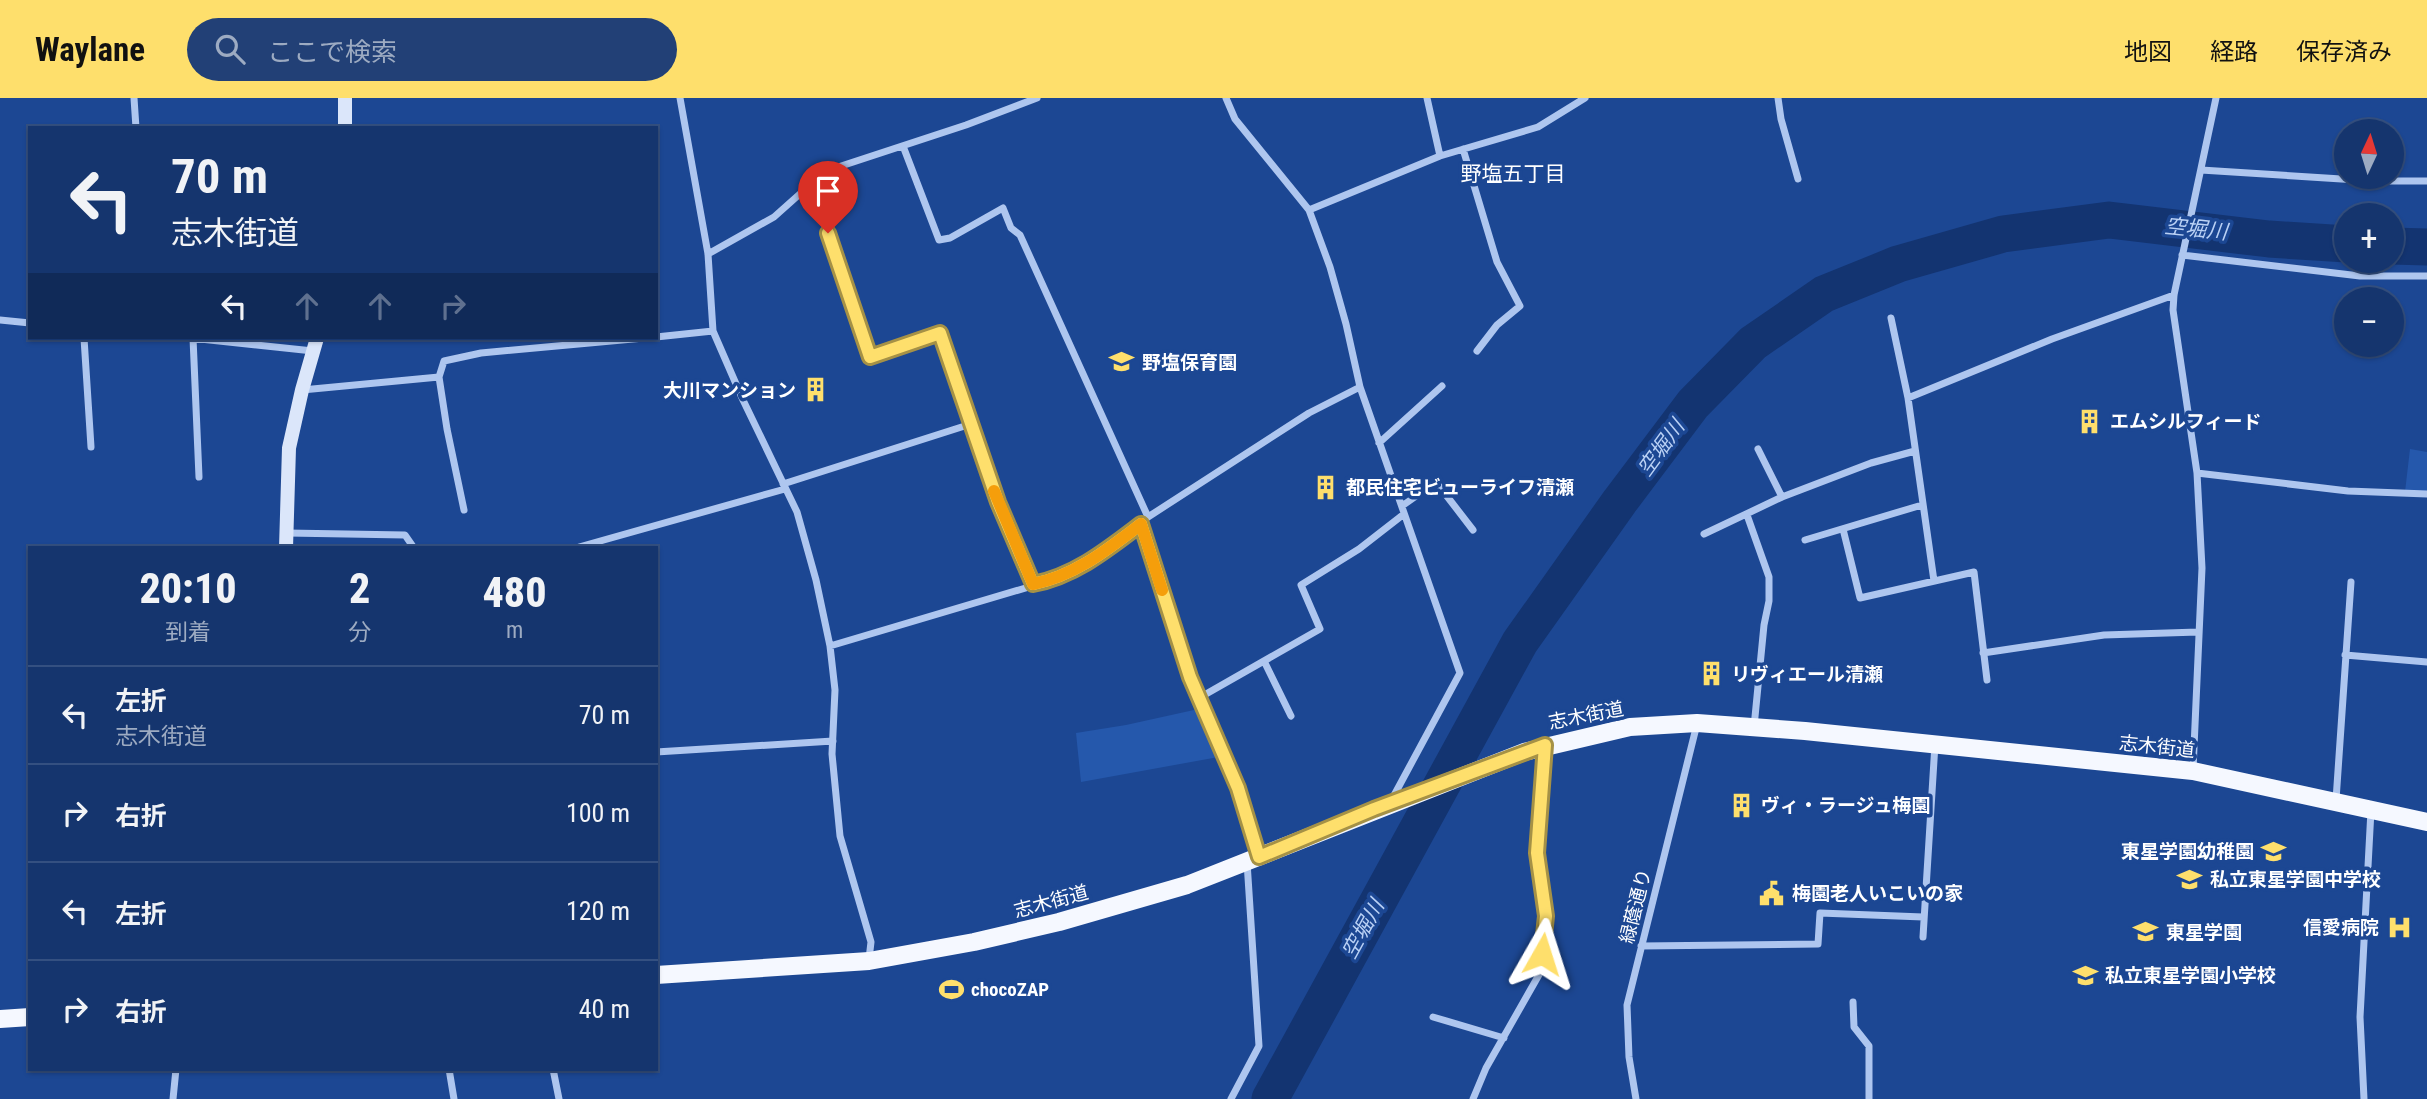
<!DOCTYPE html>
<html lang="ja">
<head>
<meta charset="utf-8">
<style>
  :root { --surface:#15356e; --page:#224076; --text:#f1f3f6; --muted:#9dabc2; --line:#345081; --accent:#fedf6c }
  body { margin:0; font-family:"Roboto Condensed","Noto Sans JP",sans-serif; background:var(--page); color:var(--text); height:100vh; display:flex; flex-direction:column; font-size:26px; white-space:nowrap }
  * { box-sizing:border-box; margin:0 }
  p { font-size:23px; color:var(--muted) }
  .icon { flex:none; width:38px; height:38px; fill:none; stroke:currentColor; stroke-width:2; stroke-linecap:round; stroke-linejoin:round }
  .map { position:relative; flex:1; overflow:hidden }
  .details { position:absolute; left:28px; top:448px; width:630px; height:525px; display:flex; flex-direction:column; background:var(--surface); border-radius:0px; box-shadow:0 2px 5px #0004,0 0 0 2px var(--line) }
  .details>* { flex:none }
  .banner { position:absolute; left:28px; top:28px; width:630px; height:214px; border-radius:0px; box-shadow:0 2px 5px #0004,0 0 0 2px var(--line); background:#15356e; color:var(--text); overflow:hidden }
  .needle { width:46px; rotate:4deg }
  .fabs { position:absolute; left:2334px; top:21px; display:grid; gap:14px }
  .fabs a { display:grid; place-items:center; width:70px; height:70px; border-radius:50%; background:var(--surface); box-shadow:0 2px 5px #0004,0 0 0 2px var(--line); font-size:35px }
  .pin { position:absolute; display:grid; place-items:center; width:60px; height:60px; color:#fff; margin:-72px -30px; border-radius:50% 50% 50% 0; rotate:-45deg; box-shadow:0 0 7px #0007 }
  .pin .icon { rotate:45deg }
  .me { position:absolute; width:77px; margin:-38px; rotate:6deg; stroke-linejoin:round; filter:drop-shadow(0 0 5px #0008) }
  .turn { display:flex; align-items:center; gap:24px; height:147px; padding:0 28px; font-size:32px }
  .turn .icon { width:91px; height:91px; stroke-width:2.5 }
  .turn b { display:block; font-size:49px; line-height:60px }
  .lanes { display:flex; align-items:center; height:66px; padding:0 28px; background:#0003; justify-content:center; gap:35px; direction:ltr }
  .lanes .off { opacity:.35 }
  .eta { display:flex; justify-content:space-evenly; align-items:center; height:119px; text-align:center }
  .eta b { font-size:42px; font-weight:800; line-height:49px }
  ul { padding:0; list-style:none }
  li { display:flex; align-items:center; gap:21px; height:98px; padding:0 28px; border-top:2px solid var(--line) }
  li div { flex:1 }
  li b { display:block; font-size:26px }
  li em { font-style:normal }
  header { display:flex; align-items:center; gap:42px; box-sizing:border-box; height:98px; padding:0 35px; background:var(--accent); color:#111 }
  header strong { font-size:33px }
  nav { display:flex; gap:38px; margin-inline-start:auto; font-size:24px }
  .search { width:490px; height:63px; background:var(--page); display:flex; align-items:center; gap:18px; box-sizing:border-box; padding:0 24px; border-radius:38px; color:var(--muted); font-size:26px }
  .map>svg:first-child { display:block }
  .green { fill:#2558ac }
  .lines { fill:none; stroke-linecap:round; stroke-linejoin:round }
  .river { stroke:#133471; stroke-width:37 }
  .minor { stroke:#aec6ef; stroke-width:7 }
  .secondary { stroke:#dbe6fa; stroke-width:14 }
  .primary { stroke:#f5f8ff; stroke-width:18 }
  .route-casing { stroke:#a59146; stroke-width:18 }
  .route { stroke:#fedf6c; stroke-width:12 }
  .slow { stroke:#f59e0b; stroke-width:12 }
  .labels { text-anchor:middle; stroke-width:7; stroke-linejoin:round; paint-order:stroke }
  .poi-label { font-size:19px; font-weight:bold; fill:#fff; stroke:#1c4793; text-anchor:start }
  .street-label { font-size:19px; fill:#fff; stroke:#1c4793 }
  .neighbourhood-label { font-size:21px; fill:#fff; stroke:#1c4793 }
  .water-label { font-size:21px; font-style:italic; fill:#bad1f5; stroke:#1c4793 }
</style>
</head>
<body>
<header>
<strong>Waylane</strong>
<div class="search"><svg class="icon" aria-label="search" viewBox="0 0 24 24"><circle cx="10" cy="10" r="6"/><path d="M15 15l6 6"/></svg>ここで検索</div>
<nav><a>地図</a><a>経路</a><a>保存済み</a></nav>
</header>
<div class="map">
<svg width="2427" height="1001" viewBox="0 0 2427 1001">
  <rect width="100%" height="100%" fill="#1c4793"/>
  <!-- green -->
  <path class="green" d="M2410,351L2427,354V396L2405,394Z
    M1203,610L1224,658L1081,684L1076,635L1126,627Z"/>
  <g class="lines">
    <!-- river -->
    <path class="river" d="M2392,148L2427,149
      M1270,1001L1520,544L1620,403L1693,306L1753,245L1824,196L1898,166L2003,136L2109,122L2269,141L2347,146"/>
    <!-- minor -->
    <path class="minor" d="M134,0L136,30
      M680,0L708,156L713,233L743,302L797,414L816,482L830,548L835,592L832,656L840,738L871,844L869,861
      M1226,0L1235,21L1309,112L1330,169L1346,226L1360,289L1460,575L1391,703
      M1427,0L1440,58
      M1778,0L1781,21L1798,81
      M903,48L939,142L950,140L1003,110L1011,130L1020,137L1148,419
      M1463,51L1497,164L1520,208L1497,227L1477,253
      M2201,72L2373,83H2427
      M811,86L870,259L940,235L998,404L1033,486
      M1309,112L1440,58L1538,29L1585,0
      M708,156L774,119L811,86L832,71L966,27L1037,0
      M2182,157L2360,178H2427
      M1891,220L1908,300L1934,483
      M0,222L30,225
      M656,239L713,233
      M84,240L91,349
      M191,240L313,253
      M193,240L199,379
      M302,292L439,279
      M1908,300L2052,241L2174,197
      M1379,345L1442,288
      M1758,351L1782,399
      M2197,375L2348,393L2427,396
      M783,386L971,326
      M1402,408L1436,384L1473,432
      M464,412L447,331L439,279L444,263L481,255L644,240
      M1747,417L1769,479V503L1764,527L1754,629
      M1141,426L1190,579L1238,690L1258,758
      M1843,431L1860,500L1974,474L1987,582
      M287,435L405,437L414,450
      M1704,436L1782,399L1871,365L1915,353
      M1805,442L1922,407
      M579,449L785,391
      M830,548L1049,483L1096,460L1148,419L1309,315L1360,289
      M1983,555L2104,537L2198,534
      M2345,557L2427,564
      M1264,563L1291,618
      M1199,600L1320,531L1301,487L1359,451L1404,416
      M656,654L833,643
      M2193,672L2202,470L2197,375L2173,212L2174,197L2216,0
      M2336,702L2351,484
      M1923,839L1935,646
      M1641,848L1818,846L1820,815L1923,819
      M1853,904L1854,929L1869,948V1001
      M1433,919L1504,940
      M449,971L454,1001
      M553,971L559,1001
      M173,1001L176,971
      M1231,1001L1259,948L1247,764
      M1473,1001L1486,970L1540,875L1546,818L1537,755L1545,651
      M1636,1001L1629,959L1627,907L1697,626
      M2364,1001L2360,919L2371,712"/>
    <!-- secondary -->
    <path class="secondary" d="M345,0V30
      M286,450L289,350L302,292L317,240"/>
    <!-- primary -->
    <path class="primary" d="M656,877L869,863L974,844L1059,824L1187,787L1524,654L1630,629L1697,625L1805,633L2193,673L2427,724
      M0,921L30,919"/>
  </g>
  <g class="lines">
    <defs>
      <path id="route" d="M828,135L870,259L940,235L998,404L1033,486C1075,478 1108,451 1141,426L1190,579L1238,690L1259,759L1374,711L1545,647L1537,755L1546,818L1542,856"/>
    </defs>
    <!-- route casing -->
    <use href="#route" class="route-casing"/>
    <!-- route -->
    <use href="#route" class="route"/>
    <!-- slow -->
    <path class="slow" d="M994,393L1033,486C1075,478 1108,451 1141,426L1162,492"/>
  </g>
  <!-- icons -->
  <defs>
    <symbol id="school-bare" viewBox="-9 -9 18 18"><path d="M0-5L7-2L0 1L-7-2ZM-4 1L0 2.5L4 1V4Q0 6-4 4Z" fill="#fedf6c" stroke="#1c4793" stroke-width="2.5" paint-order="stroke"/></symbol>
    <symbol id="building-bare" viewBox="-9 -9 18 18"><path d="M-4-6H4V6H1V3H-1V6H-4ZM-2.5-4.3h1.7v1.8h-1.7ZM.8-4.3h1.7v1.8H.8ZM-2.5-1h1.7V.8h-1.7ZM.8-1h1.7V.8H.8Z" fill="#fedf6c" stroke="#1c4793" stroke-width="2.5" paint-order="stroke"/></symbol>
    <symbol id="civic-bare" viewBox="-9 -9 18 18"><path d="M-.6-6.5H3V-4.5H.6V-3L4-1V1h2V6H-6V1h2V-1L-.6-3ZM-1.2 2.5V6h2.4V2.5Z" fill="#fedf6c" stroke="#1c4793" stroke-width="2.5" paint-order="stroke"/></symbol>
    <symbol id="hospital-bare" viewBox="-9 -9 18 18"><path d="M-5-5h3v3.5h4V-5h3V5h-3V1.5h-4V5h-3Z" fill="#fedf6c" stroke="#1c4793" stroke-width="2.5" paint-order="stroke"/></symbol>
    <symbol id="stadium-bare" viewBox="-9 -9 18 18"><path d="M0-5a6.5 5 0 1 0 0 10a6.5 5 0 1 0 0-10ZM-3.5-1.8h7v3.6h-7Z" fill="#fedf6c" stroke="#1c4793" stroke-width="2.5" paint-order="stroke"/></symbol>
  </defs>
  <g fill-rule="evenodd">
    <use href="#school-bare" x="1104" y="246" width="35" height="35"/>
    <use href="#building-bare" x="798" y="274" width="35" height="35"/>
    <use href="#building-bare" x="2072" y="306" width="35" height="35"/>
    <use href="#building-bare" x="1308" y="372" width="35" height="35"/>
    <use href="#building-bare" x="1694" y="558" width="35" height="35"/>
    <use href="#building-bare" x="1724" y="690" width="35" height="35"/>
    <use href="#school-bare" x="2256" y="736" width="35" height="35"/>
    <use href="#school-bare" x="2172" y="764" width="35" height="35"/>
    <use href="#civic-bare" x="1754" y="778" width="35" height="35"/>
    <use href="#hospital-bare" x="2382" y="812" width="35" height="35"/>
    <use href="#school-bare" x="2128" y="816" width="35" height="35"/>
    <use href="#school-bare" x="2068" y="860" width="35" height="35"/>
    <use href="#stadium-bare" x="934" y="874" width="35" height="35"/>
  </g>
  <g class="labels">
    <!-- poi labels -->
    <g class="poi-label">
      <text x="1142" y="271">野塩保育園</text>
      <text x="796" y="299" text-anchor="end">大川マンション</text>
      <text x="2110" y="330">エムシルフィード</text>
      <text x="1346" y="396">都民住宅ビューライフ清瀬</text>
      <text x="1731" y="583">リヴィエール清瀬</text>
      <text x="1761" y="714">ヴィ・ラージュ梅園</text>
      <text x="2254" y="760" text-anchor="end">東星学園幼稚園</text>
      <text x="2210" y="788">私立東星学園中学校</text>
      <text x="1792" y="802">梅園老人いこいの家</text>
      <text x="2379" y="836" text-anchor="end">信愛病院</text>
      <text x="2166" y="841">東星学園</text>
      <text x="2105" y="884">私立東星学園小学校</text>
      <text x="971" y="898">chocoZAP</text>
    </g>
    <!-- street labels -->
    <g class="street-label">
      <text transform="translate(1586 617) rotate(-11)" y="7">志木街道</text>
      <text transform="translate(2157 648) rotate(6)" y="7">志木街道</text>
      <text transform="translate(1051 803) rotate(-15)" y="7">志木街道</text>
      <text transform="translate(1635 808) rotate(-76)" y="7">緑蔭通り</text>
    </g>
    <!-- neighbourhood labels -->
    <g class="neighbourhood-label">
      <text x="1513" y="83">野塩五丁目</text>
    </g>
    <!-- water labels -->
    <g class="water-label">
      <text transform="translate(2196 131) rotate(6)" y="7">空堀川</text>
      <text transform="translate(1661 350) rotate(-54)" y="7">空堀川</text>
      <text transform="translate(1363 831) rotate(-61)" y="7">空堀川</text>
    </g>
  </g>
</svg>
<div class="fabs">
<a><svg class="needle" viewBox="-14 -14 28 28"><path d="M0-13l5 13h-10z" fill="#e53935"/><path d="M0 13l5-13h-10z" fill="#9dabc2"/></svg></a>
<a>+</a>
<a>−</a>
</div>
<div class="pin" style="left:828px;top:135px;background:#d93025"><svg class="icon" aria-label="arrive" viewBox="0 0 24 24"><path d="M6 21V4h12l-3 4 3 4H6"/></svg></div>
<svg class="me" style="left:1542px;top:856px" viewBox="-20 -20 40 40"><path d="M0-17L14 15 0 8-14 15z" fill="#fedf6c" stroke="#fff" stroke-width="4"/></svg>
<div class="banner">
<div class="turn"><svg class="icon" aria-label="left" viewBox="0 0 24 24"><path d="M17 20v-9H6M10 6l-5 5 5 5"/></svg><div><b>70 m</b>志木街道</div></div>
<div class="lanes"><svg class="icon" aria-label="left" viewBox="0 0 24 24"><path d="M17 20v-9H6M10 6l-5 5 5 5"/></svg><svg class="icon off" aria-label="ahead" viewBox="0 0 24 24"><path d="M12 20V5M6 11l6-6 6 6"/></svg><svg class="icon off" aria-label="ahead" viewBox="0 0 24 24"><path d="M12 20V5M6 11l6-6 6 6"/></svg><svg class="icon off" aria-label="right" viewBox="0 0 24 24"><path d="M7 20v-9h11M14 6l5 5-5 5"/></svg></div>
</div>
<section class="details">
<div class="eta">
<div><b>20:10</b><p>到着</p></div>
<div><b>2</b><p>分</p></div>
<div><b>480</b><p>m</p></div>
</div>
<ul>
<li><svg class="icon" aria-label="left" viewBox="0 0 24 24"><path d="M17 20v-9H6M10 6l-5 5 5 5"/></svg><div><b>左折</b><p>志木街道</p></div><em>70 m</em></li>
<li><svg class="icon" aria-label="right" viewBox="0 0 24 24"><path d="M7 20v-9h11M14 6l5 5-5 5"/></svg><div><b>右折</b></div><em>100 m</em></li>
<li><svg class="icon" aria-label="left" viewBox="0 0 24 24"><path d="M17 20v-9H6M10 6l-5 5 5 5"/></svg><div><b>左折</b></div><em>120 m</em></li>
<li><svg class="icon" aria-label="right" viewBox="0 0 24 24"><path d="M7 20v-9h11M14 6l5 5-5 5"/></svg><div><b>右折</b></div><em>40 m</em></li>
</ul>
</section>
</div>
</body>
</html>
